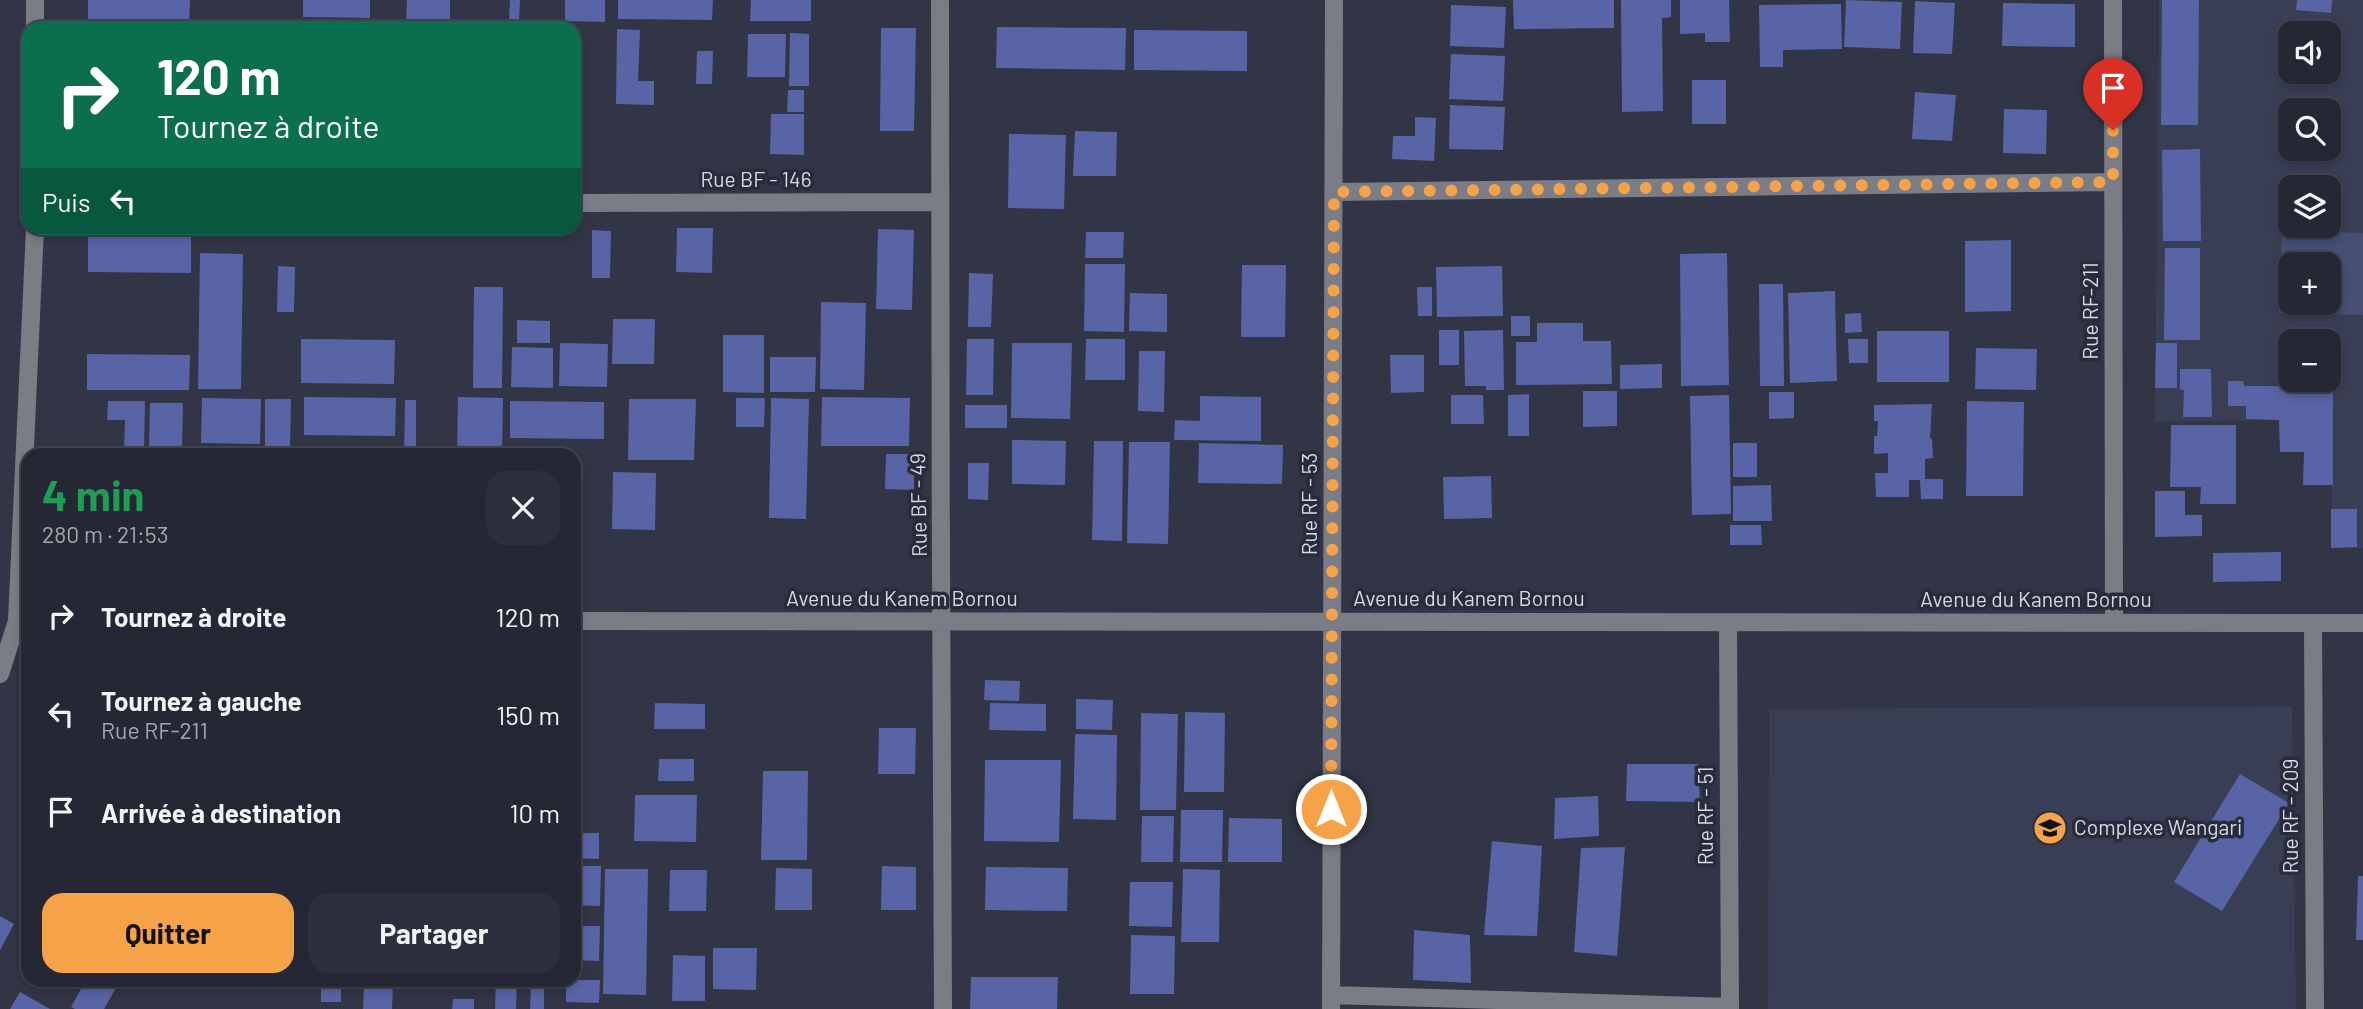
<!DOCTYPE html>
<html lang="fr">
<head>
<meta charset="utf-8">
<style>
  :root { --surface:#252834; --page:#2d303c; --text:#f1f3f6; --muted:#a3a6ac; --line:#42444f; --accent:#f6a248 }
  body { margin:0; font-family:Barlow,sans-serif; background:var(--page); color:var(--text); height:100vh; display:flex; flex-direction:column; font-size:26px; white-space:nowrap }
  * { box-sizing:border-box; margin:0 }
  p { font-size:23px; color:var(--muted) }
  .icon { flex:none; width:38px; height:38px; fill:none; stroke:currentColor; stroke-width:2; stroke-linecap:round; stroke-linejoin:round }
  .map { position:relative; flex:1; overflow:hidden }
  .sheet { position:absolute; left:21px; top:448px; width:560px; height:539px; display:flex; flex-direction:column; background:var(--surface); border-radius:21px; box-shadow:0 4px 10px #0003,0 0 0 2px var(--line) }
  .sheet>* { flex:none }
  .banner { position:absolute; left:21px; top:21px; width:560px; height:214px; border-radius:21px; box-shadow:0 4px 10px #0003,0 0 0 2px var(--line); background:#0b6e4f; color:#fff; overflow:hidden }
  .fabs { position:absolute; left:2278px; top:21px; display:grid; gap:14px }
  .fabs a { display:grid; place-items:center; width:63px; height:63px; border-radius:14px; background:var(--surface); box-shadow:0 4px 10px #0003,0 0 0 2px var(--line); font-size:35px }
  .pin { position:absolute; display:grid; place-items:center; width:60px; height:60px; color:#fff; margin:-72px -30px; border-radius:50% 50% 50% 0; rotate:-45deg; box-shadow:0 0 7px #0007 }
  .pin .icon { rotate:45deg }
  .me { position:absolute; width:77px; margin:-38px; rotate:0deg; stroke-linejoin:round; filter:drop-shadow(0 0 5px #0008) }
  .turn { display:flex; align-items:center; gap:24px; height:147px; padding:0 21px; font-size:32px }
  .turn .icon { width:91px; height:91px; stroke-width:2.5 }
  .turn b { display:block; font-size:49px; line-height:60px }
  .then { display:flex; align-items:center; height:66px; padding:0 21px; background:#0003; gap:14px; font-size:26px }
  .round { display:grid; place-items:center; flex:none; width:74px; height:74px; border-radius:21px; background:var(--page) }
  .overview { display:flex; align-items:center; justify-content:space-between; height:119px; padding:0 21px }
  h1 { font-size:42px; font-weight:700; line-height:52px; color:#1e9e55 }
  .button { display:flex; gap:14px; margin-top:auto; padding:14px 21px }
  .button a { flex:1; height:80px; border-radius:21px; background:var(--accent); color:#111; font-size:28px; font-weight:700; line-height:80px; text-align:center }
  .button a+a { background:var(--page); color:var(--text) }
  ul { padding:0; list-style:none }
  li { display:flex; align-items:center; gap:21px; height:98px; padding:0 21px }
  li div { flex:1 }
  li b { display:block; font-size:26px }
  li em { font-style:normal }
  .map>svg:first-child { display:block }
  .built { fill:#393e54; fill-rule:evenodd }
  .green { fill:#474f75; fill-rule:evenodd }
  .building { fill:#5864a6 }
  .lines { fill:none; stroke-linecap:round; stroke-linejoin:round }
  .minor { stroke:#7b7d86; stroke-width:18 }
  .route { stroke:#f6a248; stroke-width:12; stroke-dasharray:0 21.6 }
  .labels { text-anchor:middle; stroke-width:7; stroke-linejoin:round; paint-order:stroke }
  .street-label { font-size:21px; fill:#d6d9e3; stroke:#282b3b }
  .poi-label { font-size:21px; fill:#d6d9e3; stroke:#282b3b; text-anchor:start }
</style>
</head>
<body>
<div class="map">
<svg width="2363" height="1009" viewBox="0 0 2363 1009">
  <rect width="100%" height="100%" fill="#313545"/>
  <!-- built -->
  <path class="built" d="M2159,0H2363V548H2331L2333,419L2155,422ZM2291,33H2329V72H2291ZM2291,110H2329V149H2291ZM2291,187H2329V226H2291ZM2291,264H2329V303H2291ZM2291,341H2329V380H2291Z
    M2292,706L2296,1009H1768L1769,709Z"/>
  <!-- green -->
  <path class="green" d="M2282,230L2363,233V315L2279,313ZM2291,264H2329V303H2291Z"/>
  <!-- building -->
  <path class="building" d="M88,0H190L189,25L88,24Z
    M303,0H370V18L303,17Z
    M407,0H450V22L406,21Z
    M510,0H520L519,21H509Z
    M565,0H605V22L565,21Z
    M618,0H713L712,20L618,19Z
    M751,0H811V21H750Z
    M1513,0H1614V28L1514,29Z
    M1621,0H1671V17L1662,18L1663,111L1622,112Z
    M1680,0H1729L1730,42H1705V33L1680,34Z
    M1846,0L1902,2L1900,49L1844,47Z
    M2162,0H2199L2198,125H2161Z
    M2297,0H2332L2331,13L2296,10Z
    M1915,1L1955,3L1952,54L1913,53Z
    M2003,3L2075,4V47L2002,46Z
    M1841,4L1842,49L1783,50V67H1760L1759,5Z
    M1451,5L1506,7L1504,48L1450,46Z
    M997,27L1126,28L1125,70L996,68Z
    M881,28H916L914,131H880Z
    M617,29L640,30L638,81H654V105L616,104Z
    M1134,30L1247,31V71L1134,70Z
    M790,33L809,34V86H789Z
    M748,34H786L785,77H747Z
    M697,51H713L712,84H696Z
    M1451,54L1505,56L1503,101L1449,99Z
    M1692,80H1726V124H1692Z
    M788,90H804V112H787Z
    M1915,92L1956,95L1952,141L1912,139Z
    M1450,105L1505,107L1503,150L1449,149Z
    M2004,109L2047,110L2046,154L2003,153Z
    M771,114H804V155L770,154Z
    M1415,117L1436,118L1434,161L1392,159L1393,136H1415Z
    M1075,131L1117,132L1116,176H1073Z
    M1009,134L1066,135L1064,209L1008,208Z
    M2200,149L2201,241H2163L2162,150Z
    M677,228H713L712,273L676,272Z
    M878,229L914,230L912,310L876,309Z
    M592,230L611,231L610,278H592Z
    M1086,232H1124L1123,258H1085Z
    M88,235L191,237V273L88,272Z
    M2011,240V311L1965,312V241Z
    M2165,248H2200V340H2164Z
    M200,253L243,254L241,389H198Z
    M1727,253L1729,385L1681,386L1680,254Z
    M1085,264H1125L1124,332L1084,331Z
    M1242,265H1286L1285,337H1241Z
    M278,266L295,267L294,312H277Z
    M1502,266L1503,316L1437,317L1436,267Z
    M969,273L993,274L991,327H968Z
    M1759,284H1783L1784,386H1760Z
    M474,287H503L502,388H473Z
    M1417,287H1432V316H1418Z
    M1835,291L1837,381L1790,383L1788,293Z
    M1130,293L1167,294V332L1129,331Z
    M821,302L866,303L864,390L820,389Z
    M1861,313L1862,332L1845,333V314Z
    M1511,316H1530V336H1511Z
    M613,319H655L654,364H612Z
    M517,320L550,321V343H517Z
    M1537,323H1583V341H1611L1612,384L1516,385V342H1537Z
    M1439,330H1459V365H1439Z
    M1503,330L1504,390H1486V386H1465L1464,331Z
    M1877,331H1949V382H1877Z
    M723,335H764V393L723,392Z
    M301,339L395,340L394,384L301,383Z
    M967,339H994L993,395H966Z
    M1086,339H1125V380H1085Z
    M1848,339H1868V363H1849Z
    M560,343L608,344L607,387L559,386Z
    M1012,343H1072L1070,419L1011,418Z
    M2156,343H2177V388H2155Z
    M512,347L553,348V388L511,387Z
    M1976,348L2037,349L2036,390L1975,389Z
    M1139,351H1165L1164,412L1138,411Z
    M87,354L190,355L189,390H87Z
    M1390,355H1424V392L1391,393Z
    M770,357H816L815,392H770Z
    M1662,364V388L1620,389V365Z
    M2180,369H2211L2212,417H2183L2184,390H2180Z
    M2228,381H2243L2244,386H2333V485H2303L2304,452H2280L2279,420L2246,419V406H2228Z
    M1583,391H1617V426L1583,427Z
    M1769,392H1794V418L1769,419Z
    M1529,394V436H1508V395Z
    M1451,395H1483L1484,424H1451Z
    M1729,395L1731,514L1692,515L1690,396Z
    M1200,396L1261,397V441L1174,440L1175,420L1200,421Z
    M304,397L396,398L395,436L304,435Z
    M458,397L503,398L502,455H457Z
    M822,397L910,398L909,446H821Z
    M202,398L261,399L260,444L201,443Z
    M736,398H765L764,427H736Z
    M771,398L809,399L806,519L769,518Z
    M265,399H291L290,447L265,446Z
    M629,399H696L694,460H628Z
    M405,400H416V455H404Z
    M108,401H145L144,448H124L125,420H107Z
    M510,401L604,402V439L510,438Z
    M1967,401L2024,402L2023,496H1966Z
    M150,403H183L182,446H149Z
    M1932,404L1930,439L1932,438L1933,458L1925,459V479H1943V499H1921L1920,480H1909V497H1876L1875,473H1888V453L1874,454V436H1877L1878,421H1874V405Z
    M965,405H1007V428H965Z
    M2171,425H2236V504H2200L2201,487H2170Z
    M1012,440L1066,441L1065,485L1012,484Z
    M1094,441H1123L1122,541L1092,540Z
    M1129,442H1170L1168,544L1127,543Z
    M1199,443L1283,445L1282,484L1198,483Z
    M1733,443H1757V477H1733Z
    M886,454H914V490L885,489Z
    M968,463H989L988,500L968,499Z
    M613,472L656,473L655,530L612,529Z
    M1491,476L1492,518L1444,519L1443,477Z
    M1771,485L1772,521H1733V486Z
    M2155,491H2185V515H2202V536L2155,537Z
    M2331,509H2357V547L2331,548Z
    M1730,525H1761L1762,545H1730Z
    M2281,552V581L2213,582V553Z
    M985,680L1020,681L1019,701L984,700Z
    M1076,699L1113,700L1112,730L1076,729Z
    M655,703L705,704V729H654Z
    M990,703L1046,704V731L989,730Z
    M1185,712L1225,713L1224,792H1184Z
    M1141,713L1178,714L1176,810H1140Z
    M879,728H916L915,774H878Z
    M1075,734L1117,735L1116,820L1073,819Z
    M659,759H694V781H658Z
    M985,760H1061L1059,842L984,841Z
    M1627,764H1698L1700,802L1626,801Z
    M763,771H808L807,860H761Z
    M2240,774L2289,803L2222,911L2174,882Z
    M635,795H697L696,842L634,841Z
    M1598,796L1599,836L1554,839L1555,798Z
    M1181,810H1223L1222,862H1180Z
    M1142,816H1174L1173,862H1141Z
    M1229,818L1282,819V862H1228Z
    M574,825H583V833H599V859L574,858Z
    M1492,841L1542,846L1537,936L1484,935Z
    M1625,847L1617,956L1574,952L1581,848Z
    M574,866H601L600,906L574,905Z
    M882,866L916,867V910H881Z
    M986,867L1068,868L1067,911L985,910Z
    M776,868L812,869V910H775Z
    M605,869H648L646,995L603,994Z
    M1183,869L1220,870L1219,942H1181Z
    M670,870H707L706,911H669Z
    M2358,876H2363V940H2356Z
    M1130,882H1173L1172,927L1129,926Z
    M0,916L14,924L0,950Z
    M574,926H600L599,961L574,960Z
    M1414,930L1470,935L1471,983L1413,980Z
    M1131,935L1175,936L1174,994H1130Z
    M713,948H757L756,990L713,989Z
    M673,955L705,956V1001H672Z
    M971,977H1058L1057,1009H970Z
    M86,980H107L117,986L104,1009H75L71,1007Z
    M321,980H341V1002H321Z
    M496,980H517L516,1009H495Z
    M566,980H600L599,1003L566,1002Z
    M531,983H544V1009H530Z
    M364,986H393L392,1009H363Z
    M20,992L50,1009H10Z
    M453,999H474V1009H452Z"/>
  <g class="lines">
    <!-- minor -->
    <path class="minor" d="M35,0V28
      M940,0C938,336 943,673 943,1009
      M2113,0L2114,623
      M1334,192L2113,182
      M574,203L938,202
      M574,621L2363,623
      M1728,622L1730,1009
      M2313,623L2315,1009
      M0,674L17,621L35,228
      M1331,995L1730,1007
      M1331,1009L1334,0"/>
  </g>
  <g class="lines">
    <!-- route -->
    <path class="route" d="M1331,809L1334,192L2113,182V130"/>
  </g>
  <!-- icons -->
  <defs>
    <symbol id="university-disc" viewBox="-11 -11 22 22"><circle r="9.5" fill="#f6a248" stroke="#282b3b"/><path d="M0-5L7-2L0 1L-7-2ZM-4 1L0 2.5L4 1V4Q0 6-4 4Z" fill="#111"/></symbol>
  </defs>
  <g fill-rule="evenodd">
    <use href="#university-disc" x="2031" y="809" width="38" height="38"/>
  </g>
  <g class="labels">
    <!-- street labels -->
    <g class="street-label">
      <text x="756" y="187">Rue BF - 146</text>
      <text transform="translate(2091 311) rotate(-90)" y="7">Rue RF-211</text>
      <text transform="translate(1310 504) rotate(-90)" y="7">Rue RF - 53</text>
      <text transform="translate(919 505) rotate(-91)" y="7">Rue BF - 49</text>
      <text x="902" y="606">Avenue du Kanem Bornou</text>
      <text x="1469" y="606">Avenue du Kanem Bornou</text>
      <text x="2036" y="607">Avenue du Kanem Bornou</text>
      <text transform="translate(1706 816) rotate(-90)" y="7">Rue RF - 51</text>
      <text transform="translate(2291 816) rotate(-90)" y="7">Rue RF - 209</text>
    </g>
    <!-- poi labels -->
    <g class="poi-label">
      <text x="2074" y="835">Complexe Wangari</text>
    </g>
  </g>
</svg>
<div class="fabs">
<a><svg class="icon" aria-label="sound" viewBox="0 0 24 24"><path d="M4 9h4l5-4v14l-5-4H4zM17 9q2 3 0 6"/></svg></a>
<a><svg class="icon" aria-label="search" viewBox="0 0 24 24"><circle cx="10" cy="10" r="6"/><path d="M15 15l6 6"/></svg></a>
<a><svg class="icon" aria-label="layers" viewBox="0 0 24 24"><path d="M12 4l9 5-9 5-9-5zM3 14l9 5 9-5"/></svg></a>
<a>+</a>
<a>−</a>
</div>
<div class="pin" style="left:2113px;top:130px;background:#d93025"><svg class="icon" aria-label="arrive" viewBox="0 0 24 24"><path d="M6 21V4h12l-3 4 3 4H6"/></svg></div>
<svg class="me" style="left:1331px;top:809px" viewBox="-20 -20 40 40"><circle r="17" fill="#f6a248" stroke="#fff" stroke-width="3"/><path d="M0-11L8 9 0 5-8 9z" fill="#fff"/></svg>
<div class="banner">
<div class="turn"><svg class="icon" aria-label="right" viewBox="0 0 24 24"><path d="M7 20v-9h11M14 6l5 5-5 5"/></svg><div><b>120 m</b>Tournez à droite</div></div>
<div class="then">Puis<svg class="icon" aria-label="left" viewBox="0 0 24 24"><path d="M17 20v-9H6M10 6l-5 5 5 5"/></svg></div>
</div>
<section class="sheet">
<div class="overview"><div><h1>4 min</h1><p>280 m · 21:53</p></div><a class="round"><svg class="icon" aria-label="close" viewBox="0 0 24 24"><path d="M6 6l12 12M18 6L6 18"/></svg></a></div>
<ul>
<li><svg class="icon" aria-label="right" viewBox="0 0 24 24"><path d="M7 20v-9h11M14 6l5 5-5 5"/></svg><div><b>Tournez à droite</b></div><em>120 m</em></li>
<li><svg class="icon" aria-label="left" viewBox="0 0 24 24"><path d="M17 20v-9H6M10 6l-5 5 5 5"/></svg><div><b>Tournez à gauche</b><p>Rue RF-211</p></div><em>150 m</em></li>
<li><svg class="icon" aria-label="arrive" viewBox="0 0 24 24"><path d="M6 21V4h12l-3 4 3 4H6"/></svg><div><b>Arrivée à destination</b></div><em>10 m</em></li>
</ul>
<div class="button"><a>Quitter</a><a>Partager</a></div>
</section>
</div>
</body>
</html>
